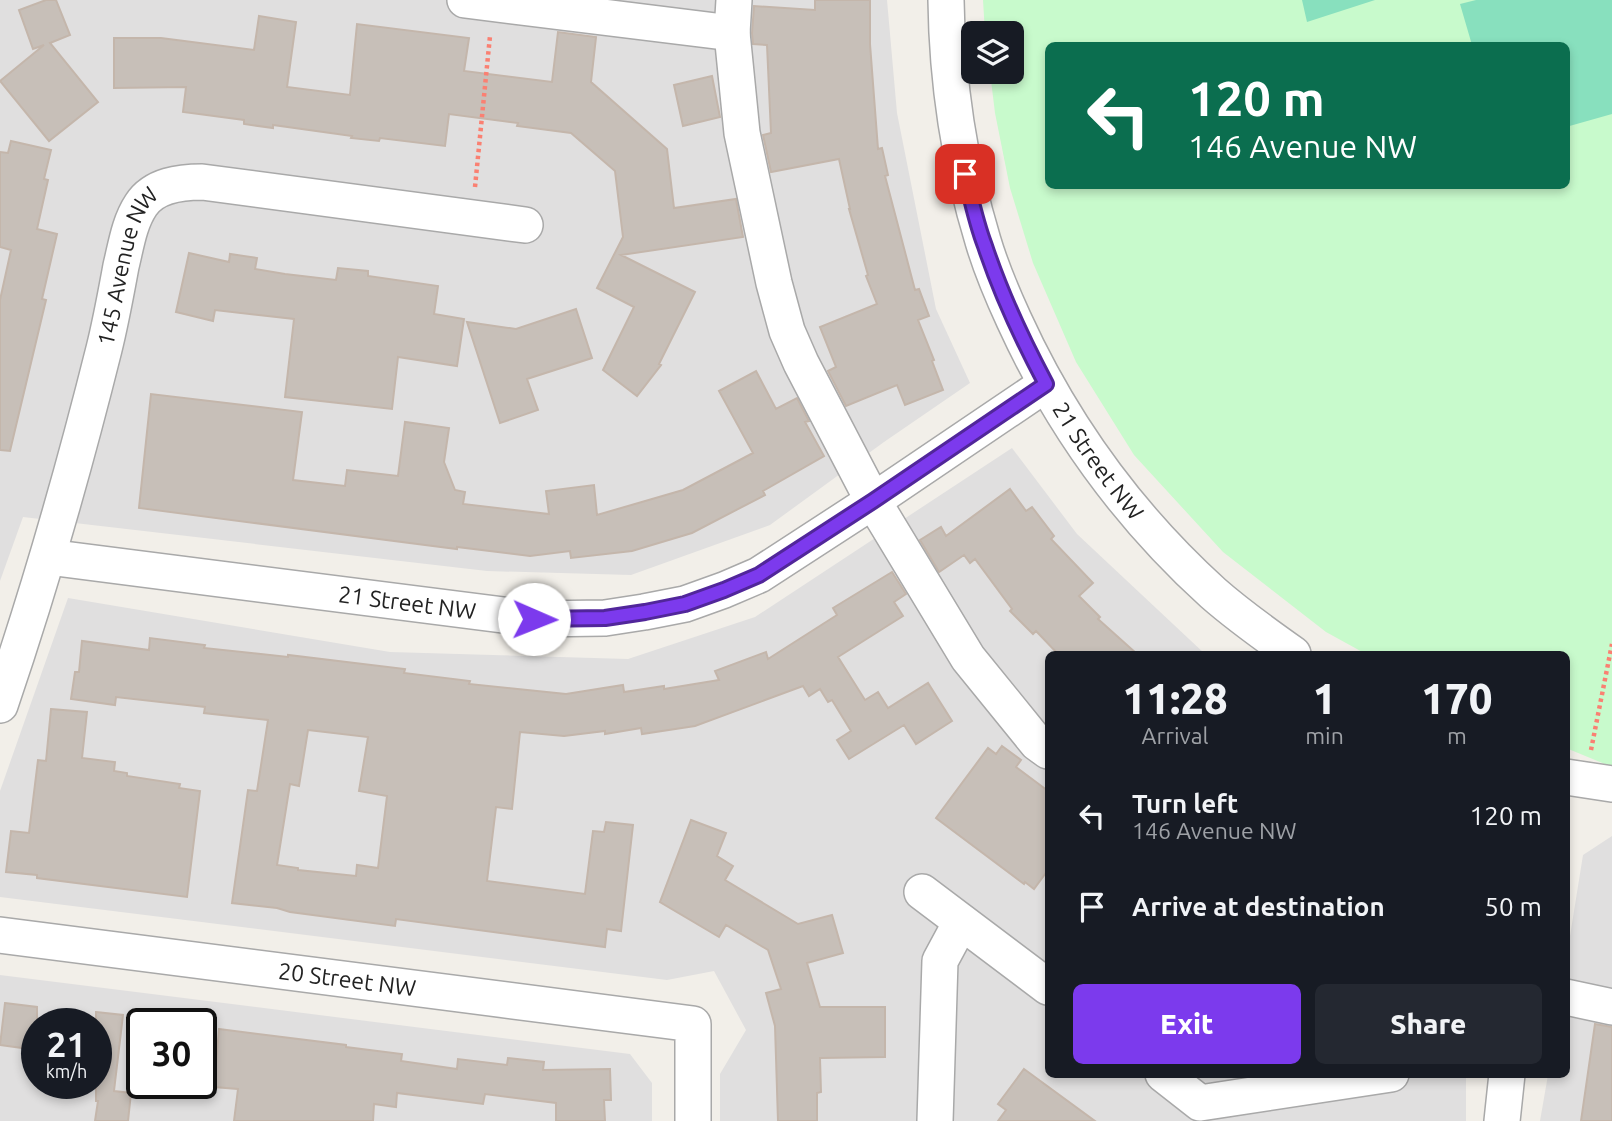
<!DOCTYPE html>
<html lang="en">
<head>
<meta charset="utf-8">
<style>
  :root { --surface:#171b24; --page:#242831; --text:#f1f3f6; --muted:#9ea1a6; --accent:#7c3aed }
  body { margin:0; font-family:Ubuntu,sans-serif; background:var(--page); color:var(--text); height:100vh; display:flex; flex-direction:column; font-size:26px; white-space:nowrap }
  * { box-sizing:border-box; margin:0 }
  p { font-size:23px; color:var(--muted) }
  .icon { flex:none; width:38px; height:38px; fill:none; stroke:currentColor; stroke-width:2; stroke-linecap:round; stroke-linejoin:round }
  .map { position:relative; flex:1; overflow:hidden }
  .sheet { position:absolute; left:1045px; top:651px; width:525px; height:427px; display:flex; flex-direction:column; background:var(--surface); border-radius:10px; box-shadow:0 4px 10px #0003 }
  .sheet>* { flex:none }
  .top-card { position:absolute; left:1045px; top:42px; width:525px; height:147px; border-radius:10px; box-shadow:0 4px 10px #0003; background:#0b6e4f; color:#fff; overflow:hidden }
  .buttons { position:absolute; left:961px; top:21px; display:grid; gap:14px }
  .buttons a { display:grid; place-items:center; width:63px; height:63px; border-radius:10px; background:var(--surface); box-shadow:0 4px 10px #0003; font-size:35px }
  .speed { position:absolute; left:21px; top:1008px; display:flex; gap:14px; font-size:35px; font-weight:700; text-align:center }
  .speed>* { display:grid; place-content:center; width:91px; height:91px; border-radius:50%; background:var(--surface); box-shadow:0 4px 10px #0003; line-height:1 }
  .speed small { font-size:18px; font-weight:400 }
  .speed .limit { border:4px solid #111; border-radius:10px; background:#fff; color:#111 }
  .pin { position:absolute; display:grid; place-items:center; width:60px; height:60px; color:#fff; margin:-30px; border-radius:14px; box-shadow:0 4px 10px #0006 }
  .me { position:absolute; width:77px; margin:-38px; rotate:91deg; stroke-linejoin:round; filter:drop-shadow(0 0 5px #0008) }
  .turn { display:flex; align-items:center; gap:24px; height:147px; padding:0 28px; font-size:32px }
  .turn .icon { width:91px; height:91px; stroke-width:2.5 }
  .turn b { display:block; font-size:49px; line-height:60px }
  .eta { display:flex; justify-content:space-evenly; align-items:center; height:119px; text-align:center }
  .eta b { font-size:42px; font-weight:800; line-height:49px }
  .primary-button { display:flex; gap:14px; margin-top:auto; padding:14px 28px }
  .primary-button a { flex:1; height:80px; border-radius:10px; background:var(--accent); color:#fff; font-size:28px; font-weight:800; line-height:80px; text-align:center }
  .primary-button a+a { background:var(--page); color:var(--text) }
  ul { padding:0; list-style:none }
  li { display:flex; align-items:center; gap:21px; height:91px; padding:0 28px }
  li div { flex:1 }
  li b { display:block; font-size:26px }
  li em { font-style:normal }
  .map>svg:first-child { display:block }
  .residential { fill:#e0dfdf; fill-rule:evenodd }
  .park { fill:#c8facc; fill-rule:evenodd }
  .pitch { fill:#88e0be }
  .building { fill:#c7bfb8; stroke:#c4b6ab; stroke-width:2; fill-rule:evenodd }
  .lines { fill:none; stroke-linecap:round; stroke-linejoin:round }
  .minor-casing { stroke:#a9a9a9; stroke-width:38 }
  .path { stroke:#fa8072; stroke-width:4.5; stroke-dasharray:3.5 3.5; stroke-linecap:butt }
  .minor { stroke:#fff; stroke-width:35 }
  .route-casing { stroke:#51269a; stroke-width:18 }
  .route { stroke:#7c3aed; stroke-width:12 }
  .labels { text-anchor:middle; stroke-width:7; stroke-linejoin:round; paint-order:stroke }
  .street-label { font-size:23px; fill:#222; stroke:#fff }
</style>
</head>
<body>
<div class="map">
<svg width="1612" height="1121" viewBox="0 0 1612 1121">
  <rect width="100%" height="100%" fill="#f2efe9"/>
  <!-- residential -->
  <path class="residential" d="M0,0H887L897,113L936,309L970,383L884,442L770,525L631,575L487,571L23,517L0,581Z
    M1012,448L1077,534L1205,654H1048V1074L1466,1075V1121H720V1074L746,1030L714,971L667,980L0,897V791L68,598L390,652L628,659L755,617Z
    M1612,836V1121H1540L1548,1075L1566,1074V961L1583,855Z
    M0,975L630,1054L652,1083V1121H0ZM37,1024H96V1083H37ZM142,1024H201V1083H142Z"/>
  <!-- park -->
  <path class="park" d="M983,0H1612V767L1566,748V654H1366L1326,632L1223,552L1134,455L1076,362L1033,263L1010,188L995,113L990,72H1012V33H985ZM1048,46H1566V186H1048Z"/>
  <!-- pitch -->
  <path class="pitch" d="M1302,0H1375L1307,22Z
    M1476,0H1612V114L1566,127V46L1472,45L1460,4Z"/>
  <!-- building -->
  <path class="building" d="M46,0H56L70,35L50,43L98,102L49,141L0,81L44,45L33,49L19,10Z
    M815,0H870V44L878,149L882,148L888,175L885,176L915,290L919,289L929,316L918,320L934,360L932,361L943,390L905,405L897,385L846,406L828,371L836,367L820,327L877,304L866,276L868,275L849,209H850L839,159L771,172L763,135L771,133L767,45L753,44L752,33L754,6L815,10Z
    M259,16L296,22L287,87L350,95L357,24L469,38L464,71L552,82L558,32L596,37L591,82L667,149L674,208L736,199L743,237L621,255L695,292L659,364L661,365L637,396L603,370L634,307L597,288L623,237L615,171L571,133L517,126L518,123L449,114L445,146L380,138L379,141L351,138L352,136L273,125V128L244,124V120L183,112L186,87L114,88V38H161L254,50Z
    M712,76L720,117L683,126L674,85Z
    M11,141L51,150L44,179L48,180L37,229L57,234L42,299L46,300L10,451L0,450V300L11,250L0,247V152L8,153Z
    M189,253L229,262L230,254L257,258L255,269L285,274L336,280L338,268L368,271V276L438,286L434,314L464,319L457,366L398,357L392,409L285,397L294,319L215,310L213,321L176,312Z
    M576,309L592,358L527,379L538,410L500,423L467,322L516,329Z
    M756,371L776,409L797,398L809,421L805,422L824,456L763,491L765,495L692,533L632,551L571,558L570,551L530,556L457,547V549L425,545L139,508L151,394L302,412L293,480L345,486L347,470L398,476L405,422L449,428L444,462L455,490L465,492L463,504L549,514L546,491L594,485L597,515L683,490L753,453L719,391Z
    M1010,489L1026,511L1032,507L1054,536L1051,539L1093,583L1079,596L1100,617L1098,619L1137,654H1058L1036,631L1033,634L1010,611L1012,609L975,559L970,563L964,555L939,572L920,540L941,527L946,536Z
    M892,572L906,594L894,602L903,616L838,657L865,700L878,692L888,708L928,683L952,721L916,744L904,725L849,759L837,740L851,731L832,700L828,702L820,689L809,696L803,686L695,726L642,734L641,728L605,734V731L564,736L520,732L512,809L496,807L487,881L585,894L593,831L604,832L606,822L633,825L621,931L607,929L605,947L396,919L395,926L290,912L277,908L232,903L248,790L257,791L268,720L204,713L205,707L116,697L115,705L71,699L75,672H79L82,641L149,650L150,638L205,645L204,648L288,657V655L405,669L404,673L470,681L469,684L566,694L623,685L624,692L664,686V689L719,680L715,671L766,652L768,659L837,615L833,608ZM308,730L368,737L359,791L387,796L378,868L357,865L356,876L298,870V868L277,865L290,784L299,786Z
    M51,709L87,712L82,758L115,762L114,771L127,773V776L180,784L179,788L200,791L187,897L37,878V875L6,872L11,831L29,833L38,760L46,761Z
    M1002,746L1021,760L1016,767L1048,791V870L1034,889L1025,882L1024,884L936,818L988,748L996,754Z
    M691,820L726,833L717,856L733,866L725,880L798,924L832,915L843,953L807,963L820,1007H885V1057L820,1058L821,1092L817,1093V1121H778L775,1026L766,993L781,989L768,950L726,925L719,937L660,902Z
    M5,1003L37,1007V1050L0,1045Z
    M96,1012L123,1015L114,1091L131,1093L128,1121H95L98,1101H96Z
    M1595,1024L1612,1027V1121H1581Z
    M219,1029L346,1045V1047L402,1054L401,1061L457,1069L458,1059L507,1065L508,1058L544,1062L543,1070L610,1069L611,1100H604L605,1121H556V1103L485,1094L483,1104L397,1093L396,1107L374,1104L373,1121H234L238,1089L214,1087Z
    M1024,1069L1095,1121H998L1006,1110L998,1104Z"/>
  <g class="lines">
    <defs>
      <g id="minor">
        <path d="M465,0L732,33"/>
        <path d="M734,0L732,33L742,133L774,283L787,331L801,363L873,501L968,658L1037,743L1048,751"/>
        <path id="s1" d="M946,0C947,82 959,162 983,241C991,268 1002,294 1014,320C1061,423 1128,516 1213,593C1238,615 1266,635 1293,654"/>
        <path id="s2" d="M48,557L534,619L605,618L644,612L685,604L724,590L759,575L873,501L1046,384"/>
        <path id="s3" d="M0,705C40,588 74,469 104,349C111,321 116,293 121,266C126,246 129,223 141,205C154,185 180,182 202,182L525,225"/>
        <path d="M1566,777L1612,784"/>
        <path d="M922,892L1048,987"/>
        <path id="s4" d="M0,935L693,1024V1121"/>
        <path d="M1566,997L1612,1007"/>
        <path d="M1163,1074L1200,1103L1391,1074"/>
        <path d="M935,1121L940,961L961,922"/>
        <path d="M1502,1121L1507,1074"/>
      </g>
    </defs>
    <!-- minor casing -->
    <use href="#minor" class="minor-casing"/>
    <!-- path -->
    <path class="path" d="M475,187L490,36
      M1591,750L1612,644"/>
    <!-- minor -->
    <use href="#minor" class="minor"/>
  </g>
  <g class="lines">
    <defs>
      <path id="route" d="M534,619L605,618L645,612L685,604L724,590L759,575L873,501L1046,384C1022,339 1001,294 985,246C976,223 971,198 965,174"/>
    </defs>
    <!-- route casing -->
    <use href="#route" class="route-casing"/>
    <!-- route -->
    <use href="#route" class="route"/>
  </g>
  <g class="labels">
    <!-- street labels -->
    <g class="street-label">
      <text dy="8" stroke="none"><textPath href="#s3" startOffset="457">145 Avenue NW</textPath></text>
      <text dy="8" stroke="none"><textPath href="#s1" startOffset="494">21 Street NW</textPath></text>
      <text dy="8" stroke="none"><textPath href="#s2" startOffset="362">21 Street NW</textPath></text>
      <text dy="8" stroke="none"><textPath href="#s4" startOffset="350">20 Street NW</textPath></text>
    </g>
  </g>
</svg>
<div class="buttons">
<a><svg class="icon" aria-label="layers" viewBox="0 0 24 24"><path d="M12 4l9 5-9 5-9-5zM3 14l9 5 9-5"/></svg></a>
</div>
<div class="speed"><div>21<small>km/h</small></div><div class="limit">30</div></div>
<div class="pin" style="left:965px;top:174px;background:#d93025"><svg class="icon" aria-label="arrive" viewBox="0 0 24 24"><path d="M6 21V4h12l-3 4 3 4H6"/></svg></div>
<svg class="me" style="left:534px;top:619px" viewBox="-20 -20 40 40"><circle r="19" fill="#fff"/><path d="M0-13L10 11 0 6-10 11z" fill="#7c3aed"/></svg>
<div class="top-card">
<div class="turn"><svg class="icon" aria-label="left" viewBox="0 0 24 24"><path d="M17 20v-9H6M10 6l-5 5 5 5"/></svg><div><b>120 m</b>146 Avenue NW</div></div>
</div>
<section class="sheet">
<div class="eta">
<div><b>11:28</b><p>Arrival</p></div>
<div><b>1</b><p>min</p></div>
<div><b>170</b><p>m</p></div>
</div>
<ul>
<li><svg class="icon" aria-label="left" viewBox="0 0 24 24"><path d="M17 20v-9H6M10 6l-5 5 5 5"/></svg><div><b>Turn left</b><p>146 Avenue NW</p></div><em>120 m</em></li>
<li><svg class="icon" aria-label="arrive" viewBox="0 0 24 24"><path d="M6 21V4h12l-3 4 3 4H6"/></svg><div><b>Arrive at destination</b></div><em>50 m</em></li>
</ul>
<div class="primary-button"><a>Exit</a><a>Share</a></div>
</section>
</div>
</body>
</html>
